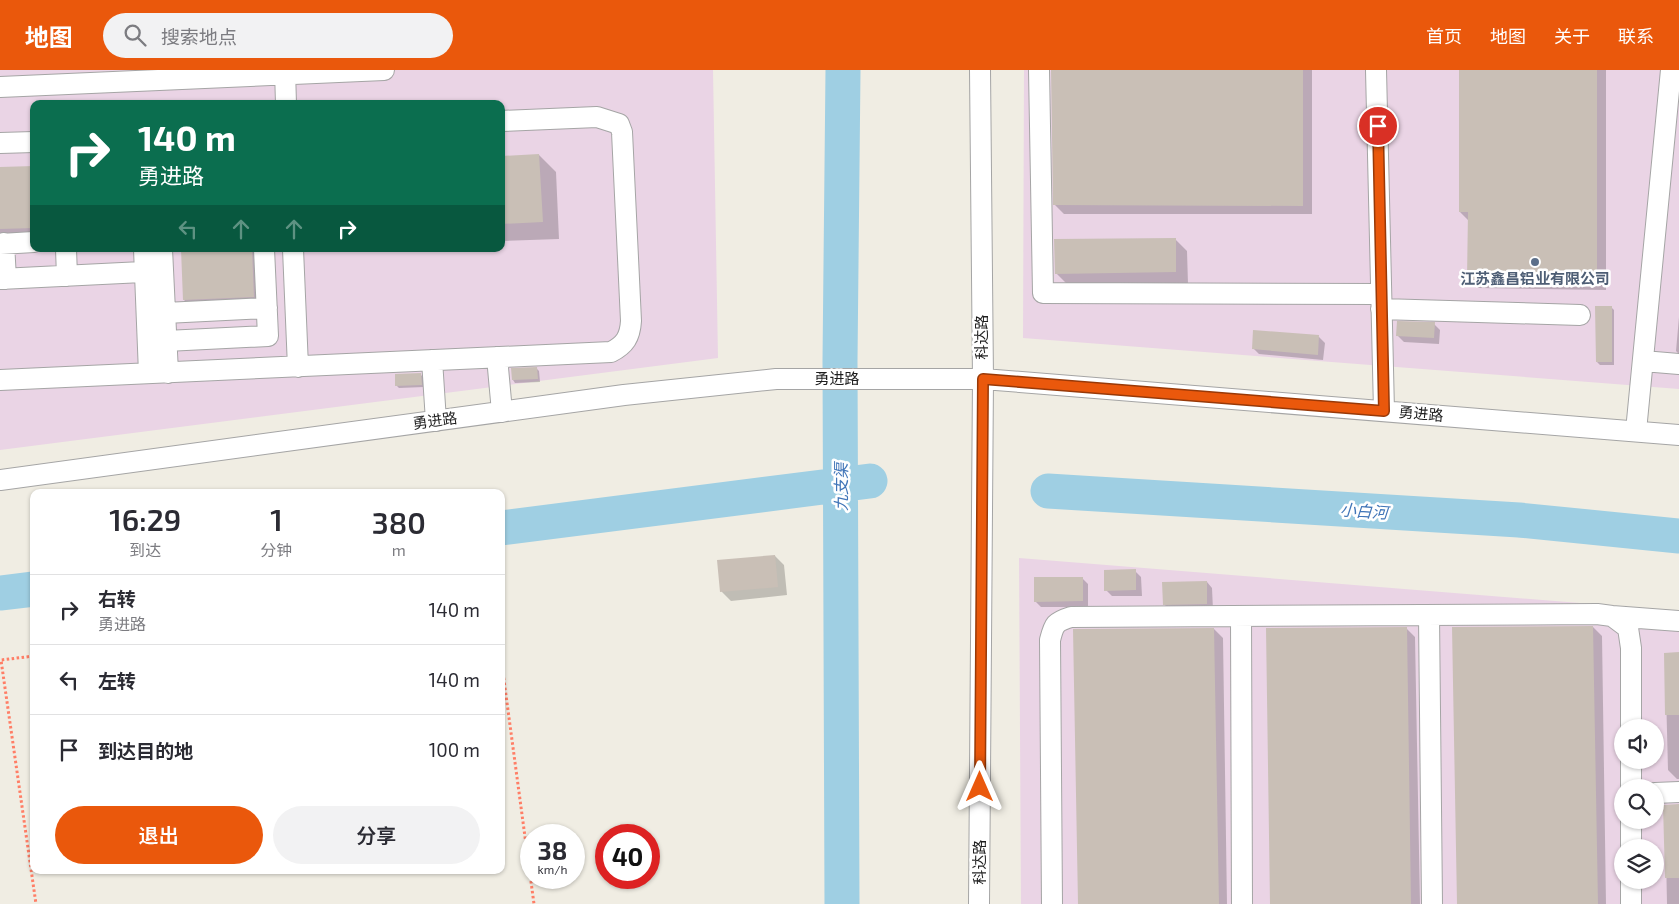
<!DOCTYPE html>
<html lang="zh">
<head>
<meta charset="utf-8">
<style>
  :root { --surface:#fff; --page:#f2f2f3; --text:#2b2b33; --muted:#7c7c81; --line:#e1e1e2; --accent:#ea580c }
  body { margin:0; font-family:"Exo 2","Noto Sans SC",sans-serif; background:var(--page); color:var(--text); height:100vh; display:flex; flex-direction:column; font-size:19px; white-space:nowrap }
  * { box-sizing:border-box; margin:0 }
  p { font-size:16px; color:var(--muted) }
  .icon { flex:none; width:28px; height:28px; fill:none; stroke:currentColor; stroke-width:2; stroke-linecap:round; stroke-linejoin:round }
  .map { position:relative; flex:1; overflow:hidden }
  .details { position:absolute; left:30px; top:419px; width:475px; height:385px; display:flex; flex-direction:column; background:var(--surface); border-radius:10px; box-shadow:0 1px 4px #0004 }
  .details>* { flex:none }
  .hud { position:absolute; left:30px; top:30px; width:475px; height:152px; border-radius:10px; box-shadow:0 1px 4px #0004; background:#0b6e4f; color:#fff; overflow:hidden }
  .tools { position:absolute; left:1614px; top:649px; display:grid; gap:10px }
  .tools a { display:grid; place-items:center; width:50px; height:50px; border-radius:50%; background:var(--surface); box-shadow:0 1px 4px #0004; font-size:25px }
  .speed { position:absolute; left:520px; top:754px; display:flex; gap:10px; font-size:25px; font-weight:700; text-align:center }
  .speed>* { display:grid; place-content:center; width:65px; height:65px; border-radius:50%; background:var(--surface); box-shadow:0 1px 4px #0004; line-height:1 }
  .speed small { font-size:12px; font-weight:400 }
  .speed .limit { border:8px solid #d22; background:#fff; color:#111 }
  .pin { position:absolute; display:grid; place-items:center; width:42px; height:42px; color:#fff; margin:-21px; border:2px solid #fff; border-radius:50%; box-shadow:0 1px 5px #0007 }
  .me { position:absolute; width:55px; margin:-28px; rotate:0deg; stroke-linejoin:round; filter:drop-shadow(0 0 4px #0008) }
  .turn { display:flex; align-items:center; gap:18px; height:105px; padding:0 25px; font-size:22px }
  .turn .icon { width:65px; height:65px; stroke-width:2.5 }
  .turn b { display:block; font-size:35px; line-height:42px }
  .lanes { display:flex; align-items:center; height:48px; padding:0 25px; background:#0003; justify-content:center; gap:25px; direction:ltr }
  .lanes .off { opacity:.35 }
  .eta { display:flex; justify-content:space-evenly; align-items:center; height:85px; text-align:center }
  .eta b { font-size:30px; font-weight:600; line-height:35px }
  .button { display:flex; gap:10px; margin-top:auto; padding:10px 25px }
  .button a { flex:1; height:58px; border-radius:30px; background:var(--accent); color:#fff; font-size:20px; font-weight:600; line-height:58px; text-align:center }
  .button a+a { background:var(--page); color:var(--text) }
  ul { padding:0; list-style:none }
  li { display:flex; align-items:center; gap:15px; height:70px; padding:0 25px; border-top:1px solid var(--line) }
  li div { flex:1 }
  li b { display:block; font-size:19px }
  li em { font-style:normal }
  header { display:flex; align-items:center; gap:30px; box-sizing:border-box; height:70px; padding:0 25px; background:var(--accent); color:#fff }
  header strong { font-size:24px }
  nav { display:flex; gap:28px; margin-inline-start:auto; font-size:18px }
  .search { width:350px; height:45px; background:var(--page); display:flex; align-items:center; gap:12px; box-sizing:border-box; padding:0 18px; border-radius:28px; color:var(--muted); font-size:19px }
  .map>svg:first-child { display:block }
  .industrial { fill:#ead4e5; fill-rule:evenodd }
  .shadow { fill:#0003 }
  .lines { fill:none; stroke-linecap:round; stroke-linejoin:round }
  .river { stroke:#9fcfe3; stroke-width:35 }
  .building { fill:#c9bfb6 }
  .minor-casing { stroke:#a5a5a5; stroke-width:22 }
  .path { stroke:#ff7e66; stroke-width:3; stroke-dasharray:2.5 2.5; stroke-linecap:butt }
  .minor { stroke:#fff; stroke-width:20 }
  .route-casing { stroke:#983908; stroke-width:12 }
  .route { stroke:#ea580c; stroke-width:9 }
  .service-dot { fill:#5c6f8a; stroke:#fff; stroke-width:2 }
  .labels { text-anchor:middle; stroke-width:5; stroke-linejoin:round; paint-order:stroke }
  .service-label { font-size:15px; font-weight:bold; fill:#4e5e75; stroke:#fff }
  .street-label { font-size:15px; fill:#1e1e1e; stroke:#fff }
  .water-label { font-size:16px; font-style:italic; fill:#4075b8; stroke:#fff }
</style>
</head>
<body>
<header>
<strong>地图</strong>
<div class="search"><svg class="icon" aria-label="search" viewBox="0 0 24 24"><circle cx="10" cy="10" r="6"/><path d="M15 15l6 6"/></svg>搜索地点</div>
<nav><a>首页</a><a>地图</a><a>关于</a><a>联系</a></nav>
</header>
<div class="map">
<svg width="1679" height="834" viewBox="0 0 1679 834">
  <rect width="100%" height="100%" fill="#f0ede3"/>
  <!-- industrial -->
  <path class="industrial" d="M0,0H713L718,288L0,380ZM34,34H501V179H34Z
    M1024,0H1679V319L1023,268Z
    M1019,488L1679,541V834H1021ZM1622,658H1655V690H1622ZM1622,718H1655V750H1622ZM1622,778H1655V810H1622Z"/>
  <!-- shadow -->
  <path class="shadow" d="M1052,0H1312V144H1064L1055,135Z
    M1460,0H1606V220L1478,218L1469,209V151L1460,142Z
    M539,85L556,102L559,169L501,171V87Z
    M34,97V176L0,177V98Z
    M1175,169L1187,181L1188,214L1068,215L1056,203Z
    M182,179H269L271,243L201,247L184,230Z
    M1611,237L1614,240V295H1600L1597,292Z
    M1679,247V284L1676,281Z
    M1434,254L1440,260L1439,274L1404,272L1398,266Z
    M1319,267L1325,273L1323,290L1259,284L1253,278Z
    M537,299L539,301L540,312L515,313L513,310Z
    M420,304L423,307L424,317L399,318L396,315Z
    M775,486L784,495L787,525L731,531L722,522L718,492Z
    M1135,501L1141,507L1142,526H1112L1106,520Z
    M1082,508L1088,514V537H1041L1035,531Z
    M1207,512L1212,518L1213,540H1170L1164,534Z
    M1593,557L1602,566L1606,834H1458Z
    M1406,558L1415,567L1420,834H1271Z
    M1214,559L1223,568L1227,834H1079Z
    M1665,584H1679V709H1677L1668,700Z
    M1679,735V834H1667L1665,736Z"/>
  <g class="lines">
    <!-- river -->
    <path class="river" d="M1048,421L1519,450L1679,466
      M501,458L870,411
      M0,523L34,519
      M842,834L840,291L843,0"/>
  </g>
  <!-- building -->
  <path class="building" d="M1051,0H1303V136L1053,135Z
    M1459,0H1597V211L1467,209L1468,142H1459Z
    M539,84L543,152L501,154V86Z
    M34,96V158L0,159V97Z
    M1176,168V202L1055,204L1054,169Z
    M181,179H252L254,227L183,230Z
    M1595,236H1612V292H1596Z
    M1397,251L1435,252L1434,268L1396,266Z
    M1253,260L1319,265L1318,285L1252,279Z
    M537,297L538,309L512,310L511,298Z
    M421,303L422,315L395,316V304Z
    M775,485L778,517L720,522L717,490Z
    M1136,499V520L1104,521V500Z
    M1034,507H1083V531L1034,532Z
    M1207,511V534L1163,535L1162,512Z
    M1593,556L1598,834H1457L1452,557Z
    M1407,557L1411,834H1270L1266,558Z
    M1214,558L1219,834H1078L1073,559Z
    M1679,582V645H1665L1664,583Z
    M1679,734V808H1665L1663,735Z"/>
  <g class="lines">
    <defs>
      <path id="minor" d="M285,0L286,34
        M1039,0L1043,223L1381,224
        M1376,0L1384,341
        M0,17L384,0
        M0,73L34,72
        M4,173L6,209
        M0,174L34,172
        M66,179L67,206
        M144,179L149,303
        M162,179L168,303
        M293,179L298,297
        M0,209L163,201
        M1381,239L1580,245
        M165,243L267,238
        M166,271L268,266L264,179
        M497,287L502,342
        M432,290L436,351
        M1643,291L1679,294
        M0,310L611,282C625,275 630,267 631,251L622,62L619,54L597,47L501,51
        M1636,361L1671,0
        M0,410L624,325L776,309H983L1679,365
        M1429,545L1432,834
        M1241,546L1242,834
        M1612,546L1628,558L1631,578V658
        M1631,718V690
        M1655,723L1679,722
        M1631,778V750
        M979,834L983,309L980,0
        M1052,834L1050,570C1054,554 1055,552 1071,547L1597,544L1612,546L1679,551
        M1631,834V810"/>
    </defs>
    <!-- minor casing -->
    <use href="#minor" class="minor-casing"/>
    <!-- path -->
    <path class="path" d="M34,586L1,590L36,834
      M501,588L534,834"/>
    <!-- minor -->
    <use href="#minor" class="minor"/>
  </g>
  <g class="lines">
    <defs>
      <path id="route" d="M980,717L983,309L1384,341L1378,56"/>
    </defs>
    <!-- route casing -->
    <use href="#route" class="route-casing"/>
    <!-- route -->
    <use href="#route" class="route"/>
  </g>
  <!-- markers -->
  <circle class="service-dot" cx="1535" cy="192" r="5"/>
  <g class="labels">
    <!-- service labels -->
    <g class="service-label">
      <text x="1535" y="214">江苏鑫昌铝业有限公司</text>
    </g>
    <!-- street labels -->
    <g class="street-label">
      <text transform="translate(982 267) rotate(-90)" y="5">科达路</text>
      <text x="837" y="314">勇进路</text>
      <text transform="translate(1421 344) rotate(5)" y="5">勇进路</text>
      <text transform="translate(435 351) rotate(-8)" y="5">勇进路</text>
      <text transform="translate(980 792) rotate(-90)" y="5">科达路</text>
    </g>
    <!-- water labels -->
    <g class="water-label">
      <text transform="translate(841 417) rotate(-90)" y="6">九支渠</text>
      <text transform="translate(1364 441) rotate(4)" y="6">小白河</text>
    </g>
  </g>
</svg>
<div class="tools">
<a><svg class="icon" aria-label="sound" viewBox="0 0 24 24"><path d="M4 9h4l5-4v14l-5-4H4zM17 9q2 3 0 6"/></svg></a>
<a><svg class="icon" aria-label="search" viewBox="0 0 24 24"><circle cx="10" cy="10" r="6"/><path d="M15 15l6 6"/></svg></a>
<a><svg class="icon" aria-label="layers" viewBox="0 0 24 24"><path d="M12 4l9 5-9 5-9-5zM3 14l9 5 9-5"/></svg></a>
</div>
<div class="speed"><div>38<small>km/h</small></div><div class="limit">40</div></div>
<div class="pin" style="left:1378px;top:56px;background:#d93025"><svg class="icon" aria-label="arrive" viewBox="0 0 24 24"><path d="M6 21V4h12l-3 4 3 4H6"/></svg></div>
<svg class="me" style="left:980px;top:717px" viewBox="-20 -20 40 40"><path d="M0-17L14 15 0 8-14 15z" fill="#ea580c" stroke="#fff" stroke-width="4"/></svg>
<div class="hud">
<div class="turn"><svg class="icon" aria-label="right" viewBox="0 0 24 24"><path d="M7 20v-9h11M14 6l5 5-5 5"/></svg><div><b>140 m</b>勇进路</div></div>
<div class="lanes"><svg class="icon off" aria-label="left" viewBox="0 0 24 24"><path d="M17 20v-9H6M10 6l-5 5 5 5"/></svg><svg class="icon off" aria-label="ahead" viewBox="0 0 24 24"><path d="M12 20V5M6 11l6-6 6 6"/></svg><svg class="icon off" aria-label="ahead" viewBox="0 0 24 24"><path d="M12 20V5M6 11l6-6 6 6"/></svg><svg class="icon" aria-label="right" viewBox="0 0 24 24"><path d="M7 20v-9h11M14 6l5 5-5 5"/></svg></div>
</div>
<section class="details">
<div class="eta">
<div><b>16:29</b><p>到达</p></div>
<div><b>1</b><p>分钟</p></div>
<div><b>380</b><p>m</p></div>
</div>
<ul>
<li><svg class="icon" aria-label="right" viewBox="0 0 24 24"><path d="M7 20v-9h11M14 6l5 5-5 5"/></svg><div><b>右转</b><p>勇进路</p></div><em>140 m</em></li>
<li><svg class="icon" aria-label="left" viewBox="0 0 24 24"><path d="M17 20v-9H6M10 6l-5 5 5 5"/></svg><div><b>左转</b></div><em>140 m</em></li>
<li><svg class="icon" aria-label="arrive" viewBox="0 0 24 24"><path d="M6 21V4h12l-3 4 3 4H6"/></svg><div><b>到达目的地</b></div><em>100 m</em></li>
</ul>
<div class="button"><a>退出</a><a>分享</a></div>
</section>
</div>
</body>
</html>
